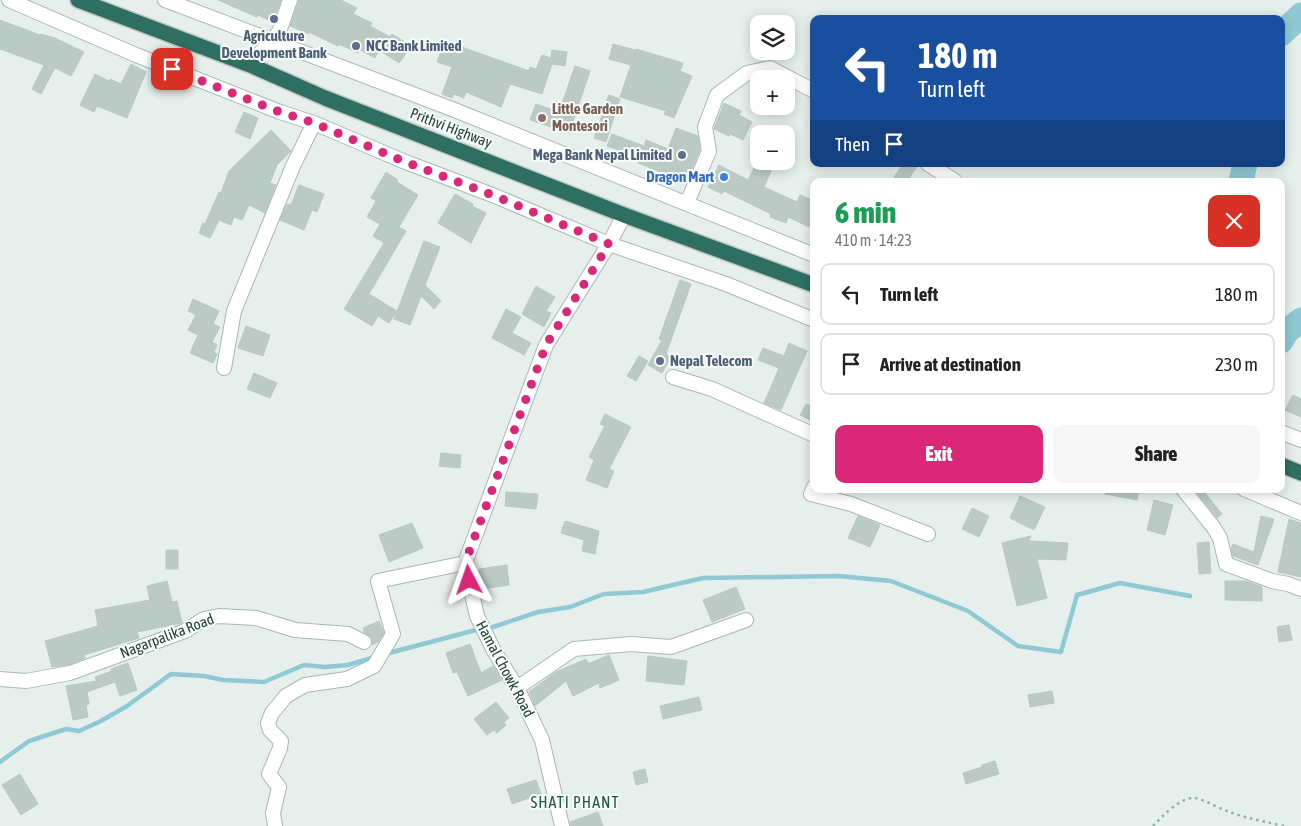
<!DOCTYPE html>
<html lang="en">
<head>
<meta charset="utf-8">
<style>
  :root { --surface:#fff; --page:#f6f6f6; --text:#222; --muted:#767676; --line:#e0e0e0; --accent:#db2777 }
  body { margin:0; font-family:"Asap Condensed",sans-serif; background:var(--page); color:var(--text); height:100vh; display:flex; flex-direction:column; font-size:19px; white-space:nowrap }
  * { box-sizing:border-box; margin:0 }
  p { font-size:16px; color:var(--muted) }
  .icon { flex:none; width:28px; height:28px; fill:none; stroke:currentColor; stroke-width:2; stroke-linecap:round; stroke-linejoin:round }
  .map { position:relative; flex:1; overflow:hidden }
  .side { position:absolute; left:810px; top:178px; width:475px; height:315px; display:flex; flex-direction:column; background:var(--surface); border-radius:10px; box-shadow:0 2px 12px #0003 }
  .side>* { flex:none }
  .top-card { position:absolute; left:810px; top:15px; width:475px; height:152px; border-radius:10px; box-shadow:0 2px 12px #0003; background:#1a4fa0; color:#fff; overflow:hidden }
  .controls { position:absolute; left:750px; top:15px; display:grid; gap:10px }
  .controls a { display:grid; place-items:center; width:45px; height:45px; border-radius:10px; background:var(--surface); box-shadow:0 2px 12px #0003; font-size:25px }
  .pin { position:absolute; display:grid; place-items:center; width:42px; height:42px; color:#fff; margin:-21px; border-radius:10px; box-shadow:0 2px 8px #0006 }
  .me { position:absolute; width:55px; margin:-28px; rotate:356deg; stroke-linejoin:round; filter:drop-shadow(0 0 4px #0008) }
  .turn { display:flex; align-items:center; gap:18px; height:105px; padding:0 25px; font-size:22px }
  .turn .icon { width:65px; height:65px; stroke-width:2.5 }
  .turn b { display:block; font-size:35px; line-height:42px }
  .then { display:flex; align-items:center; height:48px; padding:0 25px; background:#0003; gap:10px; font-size:19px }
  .round { display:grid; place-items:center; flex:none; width:52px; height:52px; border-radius:10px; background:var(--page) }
  .headline { display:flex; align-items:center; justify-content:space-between; height:85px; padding:0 25px }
  h1 { font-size:30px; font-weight:800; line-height:38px; color:#1e9e55 }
  .primary-button { display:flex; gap:10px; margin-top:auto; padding:10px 25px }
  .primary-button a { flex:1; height:58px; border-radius:10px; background:var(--accent); color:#fff; font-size:20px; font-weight:800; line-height:58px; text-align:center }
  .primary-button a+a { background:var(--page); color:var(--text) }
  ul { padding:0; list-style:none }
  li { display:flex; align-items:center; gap:15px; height:62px; margin:0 10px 8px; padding:0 15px; border:2px solid var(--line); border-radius:10px }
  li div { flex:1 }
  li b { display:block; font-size:19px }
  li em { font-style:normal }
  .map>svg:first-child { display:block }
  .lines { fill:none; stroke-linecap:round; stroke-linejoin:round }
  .stream { stroke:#8ec9d4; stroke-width:4.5 }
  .river { stroke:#8ec9d4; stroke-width:25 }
  .building { fill:#bbcac4; stroke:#b8c9c2 }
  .street-casing { stroke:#a8b8b2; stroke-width:16 }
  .highway-casing { stroke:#c2cac8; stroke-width:18 }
  .path { stroke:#86b3a5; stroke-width:2.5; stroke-dasharray:2.5 4; stroke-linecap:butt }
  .street { stroke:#fff; stroke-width:14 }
  .highway { stroke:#2f6f62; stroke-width:15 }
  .route { stroke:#db2777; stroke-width:9; stroke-dasharray:0 16.2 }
  .service-dot { fill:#5c6f8a; stroke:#f7fbf9; stroke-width:2 }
  .education-dot { fill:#8d6e63; stroke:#f7fbf9; stroke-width:2 }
  .shop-dot { fill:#3f7fe0; stroke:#f7fbf9; stroke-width:2 }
  .labels { text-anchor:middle; stroke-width:4; stroke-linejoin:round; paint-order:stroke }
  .service-label { font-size:15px; font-weight:bold; fill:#4e5e75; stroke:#f7fbf9; text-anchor:start }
  .education-label { font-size:15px; font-weight:bold; fill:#785e54; stroke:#f7fbf9; text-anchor:start }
  .street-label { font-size:15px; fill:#24423a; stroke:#f7fbf9 }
  .shop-label { font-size:15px; font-weight:bold; fill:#366cbe; stroke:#f7fbf9; text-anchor:end }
  .neighbourhood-label { font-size:16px; letter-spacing:1px; fill:#1f5548; stroke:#f7fbf9 }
</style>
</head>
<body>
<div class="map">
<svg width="1301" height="826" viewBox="0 0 1301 826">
  <rect width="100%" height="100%" fill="#e6efeb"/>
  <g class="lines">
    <!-- stream -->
    <path class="stream" d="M493,627L538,612L570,607L604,594L643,592L703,578L839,576L891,581L968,611L1018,646L1061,652L1077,595L1120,583L1190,596
      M385,654L476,630
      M0,762L29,741L66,729L79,731L101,721L127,706L171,674L204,676L223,680L264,682L304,665L325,667L348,665L375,657"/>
    <!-- river -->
    <path class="river" d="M1281,34L1301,15
      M1241,181L1245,164
      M1281,341L1287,331L1301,320"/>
  </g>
  <!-- building -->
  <path class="building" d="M218,0H281L273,22L258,15L257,17Z
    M299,0H341L357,8L353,14L372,23L370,26L390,37L392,34L411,46L399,63L379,50L375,58L359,49L358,53L339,44L338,46L309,32V34L290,26Z
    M0,20L40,35L41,34L55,38L84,52L71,76L55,68L41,94L32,89L44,65L0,49Z
    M445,41L529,71L530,67L536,69L542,55L551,58L552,50L567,52L565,66L552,64L542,94L510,84L501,107L466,92L464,98L454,94L452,98L442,94L452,67L437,62Z
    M613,44L635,50L636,49L683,63L680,71L692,76L674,118L664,114L666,111L620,97L631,65L609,59Z
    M131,64L146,72L127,118L97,106L94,112L80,105L95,74L109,81L110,79L121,84Z
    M575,66L590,71L569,133L530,120L536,104L559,112Z
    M609,95L620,99L606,142L594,138Z
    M724,103L741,111L739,115L752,122L743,140L730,134L729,136L714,129Z
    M244,112L258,118L250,139L235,132Z
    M676,128L698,136L700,150L686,182L638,163L640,158L607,146L612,134L644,146L646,140L668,149Z
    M271,130L291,151L277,165L270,183L276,185L265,213L249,205L242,220L234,217L231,225L219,220L210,238L199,233L203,223L205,224L219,192L221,193L229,171Z
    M756,164L771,171L764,187L797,202L800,195L814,201V215L809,227L788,217L786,223L770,217L771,214L724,191L722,194L708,187L719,165L748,180Z
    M903,164H919L907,181H900L894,177Z
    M386,172L398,180L397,182L418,195L399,227L406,231L369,294L397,311L389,323L378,316L372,326L344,309L384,243L373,236L380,224L367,217L376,201L371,198Z
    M299,185L324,194L317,212L312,210L304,230L280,220L287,204L291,205Z
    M455,194L473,204L472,206L486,213L471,243L438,223Z
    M424,241L440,247L425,285L441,301L434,309L421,296L410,325L394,319Z
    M680,280L691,284L666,354L671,357L662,373L648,365L662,340L659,339Z
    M536,286L555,297L546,311L551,313L544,327L522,314Z
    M193,299L219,311L213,324L220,327L212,342L217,345L214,352L217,354L213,363L190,353L198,335L188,330L196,315L188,311Z
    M506,309L521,317L512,333L531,343L524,355L492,338Z
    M246,326L270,335L263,356L238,348Z
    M789,343L807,351L781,410L764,403L779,368L758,360L763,348L784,356Z
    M639,356L648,361L636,381L627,376Z
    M254,373L277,383L270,398L247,389Z
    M1293,395L1301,399V417L1285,410Z
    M806,404L814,407V422L800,415Z
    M605,414L631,427L609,469L614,471L607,488L586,480L594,460L589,457L605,426L600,424Z
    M441,453L461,455L460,468L439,466Z
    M1105,489H1139L1137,500L1105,494Z
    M1194,489H1202L1222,514L1217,518Z
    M506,492L538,494L536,509L505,506Z
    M1020,496L1045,507L1034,530L1010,518Z
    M1154,500L1173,505L1165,535L1147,530Z
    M972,508L989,516L979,537L962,529Z
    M858,516L880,525L870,547L848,538Z
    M1261,516L1274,519L1258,565L1233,556L1231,549L1233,544L1254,552Z
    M1289,519L1301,523V577L1278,572Z
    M565,521L599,531L595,554L582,551L584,540L561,533Z
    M412,523L423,548L389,562L379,535Z
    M1031,536L1029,541L1068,543L1066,560L1037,559L1047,598L1017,606L1002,543Z
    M1209,542L1211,573L1199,574L1197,543Z
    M166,550H178V569H166Z
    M507,565L509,585L482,589L479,569Z
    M167,581L172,602L177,601L182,623L137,632L139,638L84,655L85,658L68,665L52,667L45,641L98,626L95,610L150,600L147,586Z
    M1225,581H1246L1262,587V601L1225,600Z
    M736,587L745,609L712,622L703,600Z
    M379,621L384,633L378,642L372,645V638L364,632L363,628Z
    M1289,625L1292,640L1279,642L1277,627Z
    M470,644L481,673L493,666L502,680L468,696L457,672L453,673L446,653Z
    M609,655L619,680L600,688L599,683L573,696L566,681L535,706L529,692L556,672L586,659L588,663L585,665Z
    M648,656L687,661L684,685L646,681Z
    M128,663L137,690L120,696L115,682L87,692L89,704L86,705L88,717L73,720L66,686L97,681L95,677L112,671L111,669Z
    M1052,691L1054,703L1030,707L1028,695Z
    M699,697L702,710L663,719L660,706Z
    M496,702L509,718L504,722L506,725L497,733L494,730L487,735L474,719Z
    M995,761L999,774L966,784L963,773L982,767V765Z
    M645,769L648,782L636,785L633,772Z
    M20,774L38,804L21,815L2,785Z
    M536,780L541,794L512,804L507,789Z
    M598,812L603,826H571L570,822Z"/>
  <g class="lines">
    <defs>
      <path id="street" d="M9,0L136,55L280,112L314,123L403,161L495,196L609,244L726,284L814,320
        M165,0L452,109L814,255
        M250,65L279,32L290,0
        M928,164L955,181
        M687,203L709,151L705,127L717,95L747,73L770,68L814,91
        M224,368L234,311L293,166L314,123
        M673,377L712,389L814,435
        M1281,432L1301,440
        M814,487L811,494L851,504L928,534
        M1183,489L1214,528L1220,538L1226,564L1272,581L1288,584L1301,589
        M1244,489L1301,513
        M0,679L26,681L70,673L185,631L204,619L219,616L256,618L295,630L348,634L364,642
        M517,688L574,649L631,644L671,647L746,620
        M275,826L273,813L279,787L269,774L280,748L281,741L270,730L268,723L272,713L286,696L305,685L347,679L374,666L393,634L378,581L465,563
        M562,826L542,740L517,688L493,649L477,616L465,563L546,345L609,244L624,215"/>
      <path id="highway" d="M78,0L250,65L325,98L624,215L814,285
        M1281,465L1301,473"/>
    </defs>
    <!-- street casing -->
    <use href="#street" class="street-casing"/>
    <!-- highway casing -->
    <use href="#highway" class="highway-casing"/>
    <!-- path -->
    <path class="path" d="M1153,826C1163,816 1176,801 1191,798C1198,797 1207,802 1213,805C1238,817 1258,820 1284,826"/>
    <!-- street -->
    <use href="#street" class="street"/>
    <!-- highway -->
    <use href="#highway" class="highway"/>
  </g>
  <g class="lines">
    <!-- route -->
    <path class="route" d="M172,69L280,112L314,123L403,161L495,196L609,244L546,345L465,563L469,580"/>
  </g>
  <!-- markers -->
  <g class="service-dot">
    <circle cx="274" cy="19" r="5"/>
    <circle cx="356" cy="46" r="5"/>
    <circle cx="682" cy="155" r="5"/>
    <circle cx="660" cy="361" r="5"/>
  </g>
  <circle class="education-dot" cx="542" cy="118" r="5"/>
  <circle class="shop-dot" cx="724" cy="177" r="5"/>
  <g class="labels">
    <!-- service labels -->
    <g class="service-label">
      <text x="274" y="41" text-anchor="middle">Agriculture<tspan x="274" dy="17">Development Bank</tspan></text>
      <text x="366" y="51">NCC Bank Limited</text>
      <text x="672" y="160" text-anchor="end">Mega Bank Nepal Limited</text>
      <text x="670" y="366">Nepal Telecom</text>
    </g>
    <!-- education labels -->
    <g class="education-label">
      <text x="552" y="114">Little Garden<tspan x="552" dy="17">Montesori</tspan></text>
    </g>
    <!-- street labels -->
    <g class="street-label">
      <text transform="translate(451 128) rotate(21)" y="5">Prithvi Highway</text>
      <text transform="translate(167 636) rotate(-21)" y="5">Nagarpalika Road</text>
      <text transform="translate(505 669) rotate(62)" y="5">Hamal Chowk Road</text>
    </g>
    <!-- shop labels -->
    <g class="shop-label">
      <text x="714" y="182">Dragon Mart</text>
    </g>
    <!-- neighbourhood labels -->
    <g class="neighbourhood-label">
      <text x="575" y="808">SHATI PHANT</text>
    </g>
  </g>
</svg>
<div class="controls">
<a><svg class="icon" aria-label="layers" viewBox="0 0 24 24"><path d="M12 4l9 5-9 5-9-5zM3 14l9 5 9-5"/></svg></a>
<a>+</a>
<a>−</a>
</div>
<div class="pin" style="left:172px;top:69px;background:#d93025"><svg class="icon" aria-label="arrive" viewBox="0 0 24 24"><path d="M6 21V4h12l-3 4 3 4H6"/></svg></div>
<svg class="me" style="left:469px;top:580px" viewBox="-20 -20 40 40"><path d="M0-17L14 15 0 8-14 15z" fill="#db2777" stroke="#fff" stroke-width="4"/></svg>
<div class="top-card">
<div class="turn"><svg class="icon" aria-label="left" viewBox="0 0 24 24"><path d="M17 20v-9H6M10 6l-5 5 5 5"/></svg><div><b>180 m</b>Turn left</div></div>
<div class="then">Then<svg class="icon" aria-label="arrive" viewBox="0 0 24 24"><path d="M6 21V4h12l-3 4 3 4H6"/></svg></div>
</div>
<section class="side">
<div class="headline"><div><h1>6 min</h1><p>410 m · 14:23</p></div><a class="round" style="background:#d93025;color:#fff"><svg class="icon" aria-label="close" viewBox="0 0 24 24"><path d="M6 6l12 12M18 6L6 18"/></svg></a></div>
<ul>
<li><svg class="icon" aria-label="left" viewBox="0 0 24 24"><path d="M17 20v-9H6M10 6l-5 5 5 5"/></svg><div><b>Turn left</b></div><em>180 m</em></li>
<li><svg class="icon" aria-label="arrive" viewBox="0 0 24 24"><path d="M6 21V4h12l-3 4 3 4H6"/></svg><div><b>Arrive at destination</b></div><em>230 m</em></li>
</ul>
<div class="primary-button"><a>Exit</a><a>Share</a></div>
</section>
</div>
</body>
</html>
